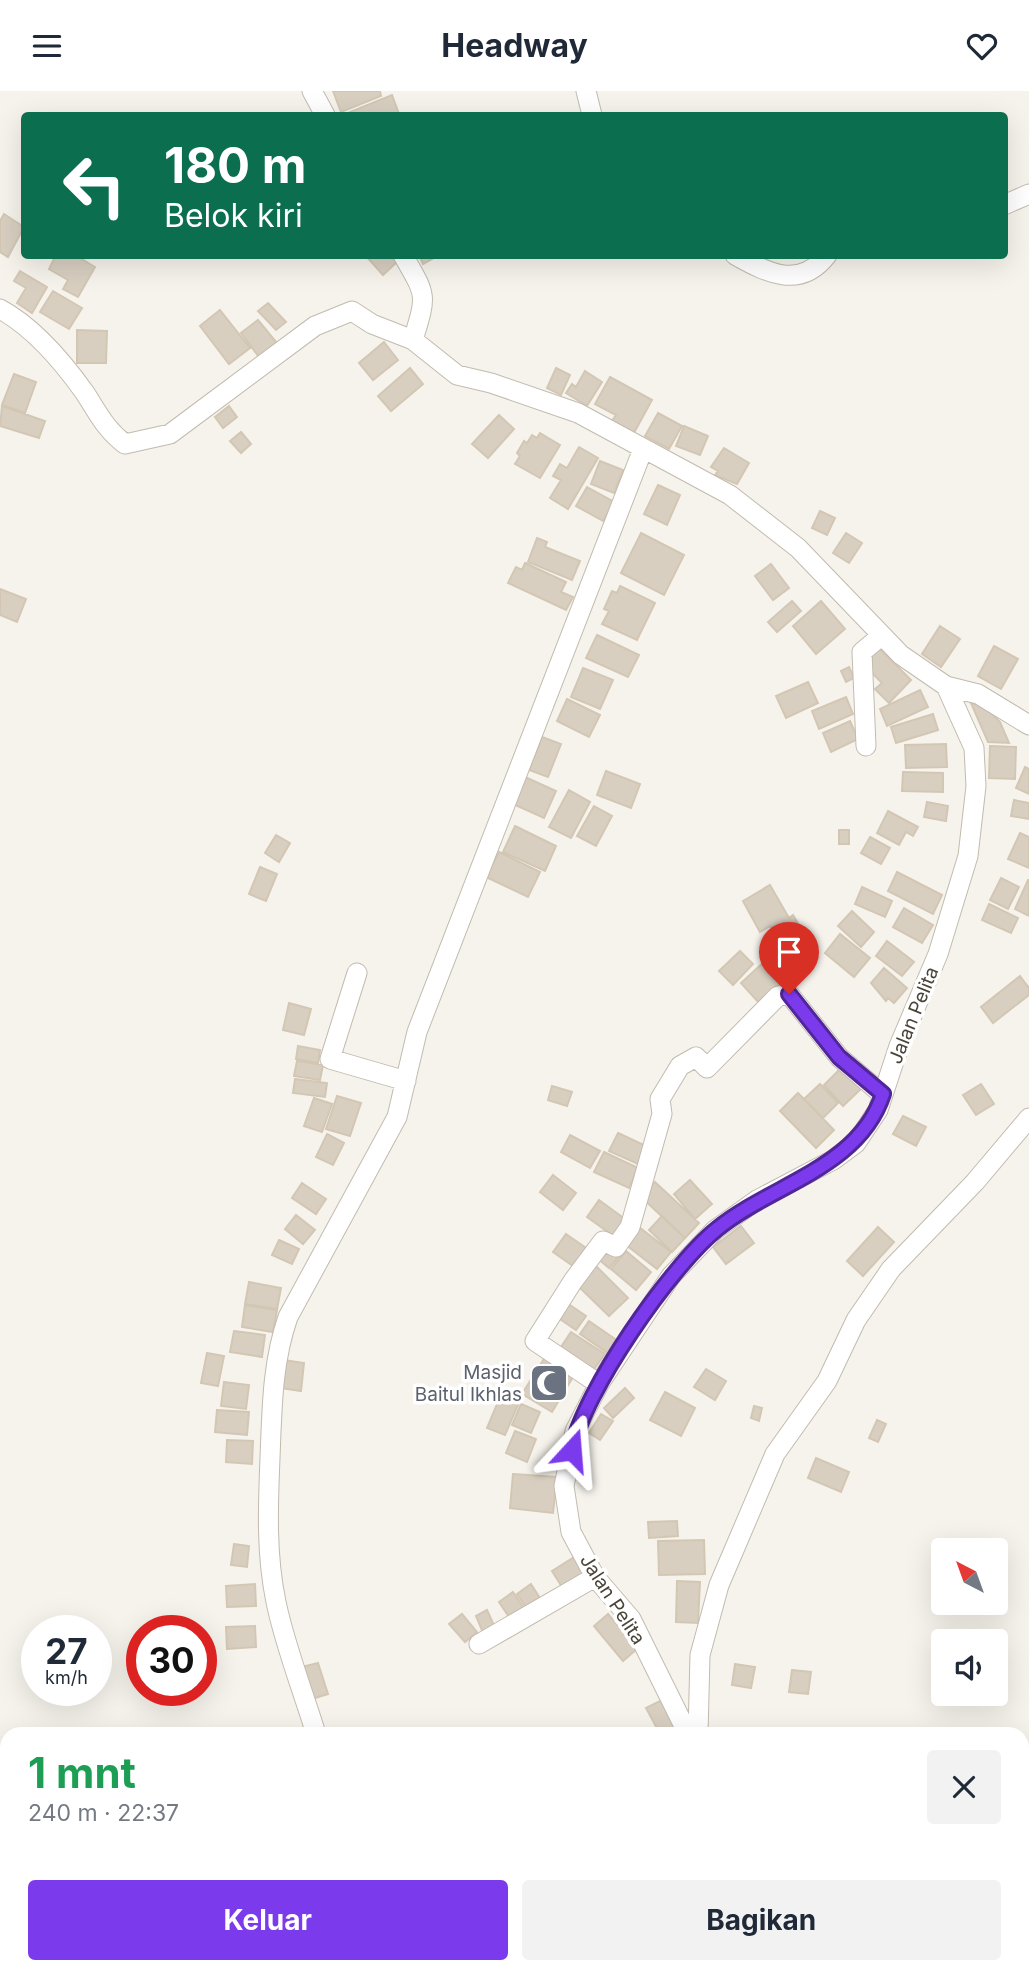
<!DOCTYPE html>
<html lang="id">
<head>
<meta charset="utf-8">
<style>
  :root { --surface:#fff; --page:#f2f2f3; --text:#1f2937; --muted:#747a83; --accent:#7c3aed }
  body { margin:0; font-family:Inter,sans-serif; background:var(--page); color:var(--text); height:100vh; display:flex; flex-direction:column; font-size:26px; white-space:nowrap }
  * { box-sizing:border-box; margin:0 }
  p { font-size:23px; color:var(--muted) }
  .icon { flex:none; width:38px; height:38px; fill:none; stroke:currentColor; stroke-width:2; stroke-linecap:round; stroke-linejoin:round }
  .map { position:relative; flex:1; overflow:hidden }
  .details { position:absolute; left:0px; top:1636px; width:1029px; height:247px; display:flex; flex-direction:column; background:var(--surface); border-radius:21px 21px 0 0; box-shadow:0 7px 28px #0002 }
  .details>* { flex:none }
  .banner { position:absolute; left:21px; top:21px; width:987px; height:147px; border-radius:7px; box-shadow:0 7px 28px #0002; background:#0b6e4f; color:#fff; overflow:hidden }
  .needle { width:46px; rotate:319deg }
  .tools { position:absolute; left:931px; top:1447px; display:grid; gap:14px }
  .tools a { display:grid; place-items:center; width:77px; height:77px; border-radius:7px; background:var(--surface); box-shadow:0 7px 28px #0002; font-size:35px }
  .speed { position:absolute; left:21px; top:1524px; display:flex; gap:14px; font-size:35px; font-weight:700; text-align:center }
  .speed>* { display:grid; place-content:center; width:91px; height:91px; border-radius:50%; background:var(--surface); box-shadow:0 7px 28px #0002; line-height:1 }
  .speed small { font-size:18px; font-weight:400 }
  .speed .limit { border:10px solid #d22; background:#fff; color:#111 }
  .pin { position:absolute; display:grid; place-items:center; width:60px; height:60px; color:#fff; margin:-72px -30px; border-radius:50% 50% 50% 0; rotate:-45deg; box-shadow:0 0 7px #0007 }
  .pin .icon { rotate:45deg }
  .me { position:absolute; width:77px; margin:-38px; rotate:19deg; stroke-linejoin:round; filter:drop-shadow(0 0 5px #0008) }
  .turn { display:flex; align-items:center; gap:24px; height:147px; padding:0 28px; font-size:32px }
  .turn .icon { width:91px; height:91px; stroke-width:2.5 }
  .turn b { display:block; font-size:49px; line-height:60px }
  .round { display:grid; place-items:center; flex:none; width:74px; height:74px; border-radius:7px; background:var(--page) }
  .head { display:flex; align-items:center; justify-content:space-between; height:119px; padding:0 28px }
  h1 { font-size:42px; font-weight:700; line-height:52px; color:#1e9e55 }
  .action { display:flex; gap:14px; margin-top:auto; padding:14px 28px }
  .action a { flex:1; height:80px; border-radius:7px; background:var(--accent); color:#fff; font-size:28px; font-weight:700; line-height:80px; text-align:center }
  .action a+a { background:var(--page); color:var(--text) }
  header { display:flex; justify-content:space-between; align-items:center; height:91px; padding:0 28px; background:var(--surface); font-size:32px; font-weight:700 }
  .map>svg:first-child { display:block }
  .building { fill:#d8cfc1; stroke:#d3c7b4; stroke-width:2 }
  .lines { fill:none; stroke-linecap:round; stroke-linejoin:round }
  .minor-casing { stroke:#c2bbae; stroke-width:21 }
  .minor { stroke:#fff; stroke-width:19 }
  .route-casing { stroke:#51269a; stroke-width:18 }
  .route { stroke:#7c3aed; stroke-width:12 }
  .labels { text-anchor:middle; stroke-width:7; stroke-linejoin:round; paint-order:stroke }
  .street-label { font-size:19px; fill:#4b4439; stroke:#fff }
  .worship-label { font-size:19px; fill:#5b616d; stroke:#fff; text-anchor:end }
</style>
</head>
<body>
<header><svg class="icon" aria-label="menu" viewBox="0 0 24 24"><path d="M4 6h16M4 12h16M4 18h16"/></svg>Headway<svg class="icon" aria-label="heart" viewBox="0 0 24 24"><path d="M12 20l-8-8c-3-5 5-10 8-4 3-6 11-1 8 4z"/></svg></header>
<div class="map">
<svg width="1029" height="1882" viewBox="0 0 1029 1882">
  <rect width="100%" height="100%" fill="#f6f3ec"/>
  <!-- building -->
  <path class="building" d="M333,0H380L381,5L341,21Z
    M392,4L399,23L351,24L350,21Z
    M4,123L24,136L8,166L0,161V130Z
    M56,164H75L95,176L78,206L63,198L68,189L49,178Z
    M365,164H391L397,171L383,184Z
    M419,164H439L423,173Z
    M20,180L47,196L32,222L17,212L26,197L14,190Z
    M53,200L82,217L69,238L40,221Z
    M268,212L286,231L276,239L258,220Z
    M220,219L250,257L229,273L200,235Z
    M258,229L277,252L259,266L241,242Z
    M77,239L107,240L106,272H77Z
    M384,251L398,269L373,289L359,272Z
    M410,277L423,293L391,320L378,305Z
    M556,277L570,284L561,304L547,297Z
    M585,280L602,291L587,315L566,302L572,293L576,296Z
    M14,283L36,291L25,322L2,314Z
    M610,286L652,309L634,342L612,330L616,324L595,313Z
    M2,315L45,330L39,347L0,335Z
    M229,315L237,326L223,337L215,326Z
    M658,322L682,335L669,358L645,345Z
    M499,324L514,338L488,367L472,353Z
    M684,335L708,345L700,364L676,355Z
    M241,341L251,353L241,362L230,350Z
    M540,342L560,354L540,387L515,373L520,365L517,362L524,350L527,352L532,344L537,347Z
    M579,356L598,367L568,418L550,407L561,389L553,385L560,373L567,377Z
    M724,357L749,372L737,393L715,384L718,380L711,376Z
    M600,370L623,379L614,402L591,393Z
    M658,394L680,404L667,434L644,423Z
    M587,396L614,411L603,430L576,415Z
    M820,420L835,427L827,444L812,437Z
    M641,442L684,464L664,504L621,482Z
    M846,442L862,452L849,472L833,462Z
    M537,447L547,451L545,456L580,470L572,489L528,471Z
    M525,472L566,491L561,501L573,506L566,519L508,492L516,476L522,479Z
    M771,473L789,497L773,509L755,485Z
    M620,495L655,512L637,549L602,533L609,520L604,518L612,500L617,502Z
    M0,498L26,508L17,531L0,524Z
    M792,510L801,520L777,541L768,531Z
    M821,510L845,538L816,563L793,535Z
    M940,535L960,548L941,576L922,563Z
    M597,544L639,564L628,586L586,567Z
    M994,555L1018,568L1001,598L978,585Z
    M879,557L911,589L889,612L875,598L882,592L863,573Z
    M849,576L854,587L846,591L841,580Z
    M583,577L613,589L600,618L571,606Z
    M808,591L818,612L786,627L776,605Z
    M920,599L928,616L887,635L880,618Z
    M846,606L853,623L819,638L812,620Z
    M567,608L600,624L589,646L557,630Z
    M971,612L985,616L1000,631L1009,652L988,651Z
    M933,623L938,639L896,652L891,636Z
    M850,630L858,648L831,661L823,642Z
    M542,646L561,653L548,686L529,679Z
    M946,653L947,676L906,677L905,654Z
    M990,655L1016,656L1015,688L989,687Z
    M1025,676L1029,678V703L1016,697Z
    M606,680L640,693L631,717L597,704Z
    M903,681L943,682V701L902,700Z
    M525,686L556,700L544,727L513,713Z
    M569,699L590,711L571,747L549,736Z
    M1014,709L1029,712V728L1011,725Z
    M927,711L948,715L946,730L924,726Z
    M594,715L612,725L596,755L577,745Z
    M888,720L918,736L913,745L906,741L899,754L877,742Z
    M515,735L556,755L545,780L503,761Z
    M839,739H849V753H839Z
    M1020,742L1029,746V777L1008,768Z
    M276,744L290,752L279,771L265,762Z
    M870,746L890,757L881,773L861,762Z
    M499,761L540,781L528,806L486,786Z
    M260,776L277,783L266,810L249,803Z
    M897,781L942,804L933,823L888,800Z
    M1001,787L1019,796L1008,818L990,809Z
    M1028,789H1029V825L1015,818Z
    M770,794L789,827L793,824L804,843L800,846L805,856L798,860L786,839L776,845L770,835L760,841L743,810Z
    M862,796L892,810L885,826L855,813Z
    M989,813L1018,827L1011,842L982,829Z
    M904,817L933,834L922,852L893,836Z
    M852,820L874,841L861,856L838,835Z
    M840,843L870,867L854,886L825,862Z
    M887,850L914,871L902,885L876,865Z
    M740,860L753,873L733,894L719,880Z
    M765,870L784,891L760,913L741,892Z
    M884,877L907,897L894,912L888,907L886,910L871,892Z
    M1020,885L1029,897V904L993,932L981,916Z
    M289,912L311,918L304,944L283,939Z
    M298,955L320,959L318,972L296,968Z
    M297,970L323,974L320,989L294,985Z
    M843,975L863,996L843,1015L824,994Z
    M295,988L327,992L325,1006L293,1002Z
    M820,993L838,1012L823,1027L804,1008Z
    M981,993L994,1013L976,1024L963,1004Z
    M552,995L572,1001L567,1015L548,1009Z
    M798,1002L834,1039L816,1057L780,1020Z
    M337,1005L361,1012L350,1045L326,1038Z
    M314,1007L332,1013L322,1041L304,1035Z
    M903,1025L926,1036L916,1055L893,1043Z
    M618,1042L646,1055L638,1073L609,1060Z
    M327,1043L344,1052L333,1074L316,1066Z
    M570,1044L600,1060L590,1077L561,1061Z
    M604,1061L638,1077L629,1097L594,1081Z
    M553,1084L576,1102L563,1119L540,1101Z
    M690,1089L712,1113L695,1128L674,1103Z
    M655,1091L699,1132L685,1147L641,1106Z
    M302,1092L326,1108L316,1123L292,1107Z
    M599,1109L629,1131L618,1148L587,1126Z
    M296,1124L315,1139L303,1153L285,1138Z
    M662,1125L685,1147L672,1161L649,1139Z
    M741,1135L754,1152L726,1173L713,1156Z
    M639,1136L671,1161L657,1178L625,1153Z
    M878,1136L894,1151L863,1185L847,1170Z
    M566,1143L589,1159L576,1177L553,1161Z
    M279,1149L299,1158L292,1173L272,1164Z
    M606,1153L620,1164L609,1177L596,1166Z
    M626,1160L651,1181L636,1199L611,1178Z
    M596,1175L628,1207L609,1225L577,1194Z
    M249,1191L281,1197L277,1218L245,1213Z
    M567,1212L586,1225L576,1239L557,1226Z
    M245,1214L277,1219L273,1241L242,1236Z
    M589,1230L618,1250L609,1263L580,1243Z
    M234,1240L265,1244L262,1266L230,1261Z
    M571,1241L605,1263L592,1281L559,1259Z
    M207,1262L224,1265L218,1295L201,1292Z
    M547,1263L576,1281L552,1321L522,1303Z
    M284,1269L304,1272L301,1300L280,1297Z
    M706,1278L726,1290L715,1309L694,1296Z
    M224,1291L249,1294L246,1318L221,1315Z
    M625,1297L634,1307L613,1327L604,1317Z
    M665,1301L695,1317L681,1345L650,1329Z
    M500,1306L518,1314L505,1344L487,1337Z
    M521,1313L540,1321L531,1342L512,1334Z
    M754,1315L762,1317L759,1330L751,1327Z
    M217,1319L249,1321L247,1344L215,1341Z
    M601,1323L613,1330L600,1349L589,1342Z
    M877,1329L886,1333L878,1351L869,1347Z
    M515,1340L536,1348L527,1371L506,1362Z
    M227,1349L253,1350L252,1373L226,1371Z
    M816,1367L849,1381L841,1401L808,1387Z
    M513,1383L557,1386L553,1422L510,1417Z
    M677,1430L678,1445L649,1447L648,1431Z
    M704,1449L705,1483L659,1484L658,1450Z
    M234,1453L249,1455L247,1476L231,1474Z
    M576,1465L588,1484L564,1499L552,1480Z
    M677,1490L700,1491L698,1532L676,1531Z
    M255,1493L256,1515L227,1516L226,1495Z
    M531,1493L543,1512L529,1521L517,1503Z
    M513,1501L525,1519L511,1529L499,1511Z
    M487,1519L496,1539L484,1544L476,1525Z
    M462,1523L477,1541L465,1551L449,1533Z
    M608,1523L637,1558L623,1570L594,1535Z
    M255,1535L256,1556L227,1558L226,1536Z
    M318,1572L328,1603L312,1608L302,1576Z
    M735,1573L755,1576L751,1597L732,1594Z
    M792,1579L811,1581L808,1603L789,1601Z
    M666,1607L683,1643H660L646,1617Z
    M7,1686V1716H0V1687Z
    M319,1876H343V1878L320,1882Z
    M712,1876H732L736,1882H704Z"/>
  <g class="lines">
    <defs>
      <path id="minor" d="M312,0L325,24
        M586,0L592,24
        M1004,114L1029,103
        M403,164C427,206 427,203 413,249L457,284L491,292L578,322L730,404L798,457L901,564L946,595L978,603L1029,634
        M735,164C767,182 800,199 827,164
        M0,218C33,236 63,271 85,302C98,322 106,339 125,353L170,343L315,235L352,220L372,233L413,249
        M866,655L862,561L881,545
        M357,882L330,968L406,990
        M599,1293L535,1250L573,1190L603,1150L616,1156L630,1136L662,1023L660,1008L680,975L696,966L707,977L778,905L789,903L839,966L883,1004
        M479,1553L595,1486
        M316,1643C303,1600 285,1555 276,1511C266,1463 268,1416 270,1367C272,1318 272,1272 288,1226L397,1026L417,941L643,358
        M688,1643L631,1528L595,1486L571,1441L564,1395L575,1340L599,1293L671,1185L715,1139L757,1109L833,1069L856,1052L878,1019L899,955L938,863L968,765L976,695L974,657L946,595
        M698,1643L700,1564L719,1494L775,1363L827,1290L856,1229L891,1178L975,1091L1029,1027
        M0,1773L7,1780
        M69,1876L71,1882
        M390,1876L391,1882
        M812,1876L815,1882"/>
    </defs>
    <!-- minor casing -->
    <use href="#minor" class="minor-casing"/>
    <!-- minor -->
    <use href="#minor" class="minor"/>
  </g>
  <g class="lines">
    <defs>
      <path id="route" d="M572,1359C583,1301 671,1175 717,1138C772,1093 859,1077 883,1003L839,966L789,903"/>
    </defs>
    <!-- route casing -->
    <use href="#route" class="route-casing"/>
    <!-- route -->
    <use href="#route" class="route"/>
  </g>
  <!-- icons -->
  <defs>
    <symbol id="mosque-square" viewBox="-11 -11 22 22"><rect x="-9" y="-9" width="18" height="18" rx="4" fill="#6b7280" stroke="#fff"/><path d="M3.5-4.9A6 6 0 1 0 3.5 4.9A5 5 0 1 1 3.5-4.9Z" fill="#fff"/></symbol>
  </defs>
  <g fill-rule="evenodd">
    <use href="#mosque-square" x="527" y="1270" width="44" height="44"/>
  </g>
  <g class="labels">
    <!-- street labels -->
    <g class="street-label">
      <text transform="translate(913 924) rotate(-68)" y="7">Jalan Pelita</text>
      <text transform="translate(613 1508) rotate(57)" y="7">Jalan Pelita</text>
    </g>
    <!-- worship labels -->
    <g class="worship-label">
      <text x="522" y="1288">Masjid<tspan x="522" dy="22">Baitul Ikhlas</tspan></text>
    </g>
  </g>
</svg>
<div class="tools">
<a><svg class="needle" viewBox="-14 -14 28 28"><path d="M0-13l5 13h-10z" fill="#e53935"/><path d="M0 13l5-13h-10z" fill="#747a83"/></svg></a>
<a><svg class="icon" aria-label="sound" viewBox="0 0 24 24"><path d="M4 9h4l5-4v14l-5-4H4zM17 9q2 3 0 6"/></svg></a>
</div>
<div class="speed"><div>27<small>km/h</small></div><div class="limit">30</div></div>
<div class="pin" style="left:789px;top:903px;background:#d93025"><svg class="icon" aria-label="arrive" viewBox="0 0 24 24"><path d="M6 21V4h12l-3 4 3 4H6"/></svg></div>
<svg class="me" style="left:572px;top:1359px" viewBox="-20 -20 40 40"><path d="M0-17L14 15 0 8-14 15z" fill="#7c3aed" stroke="#fff" stroke-width="4"/></svg>
<div class="banner">
<div class="turn"><svg class="icon" aria-label="left" viewBox="0 0 24 24"><path d="M17 20v-9H6M10 6l-5 5 5 5"/></svg><div><b>180 m</b>Belok kiri</div></div>
</div>
<section class="details">
<div class="head"><div><h1>1 mnt</h1><p>240 m · 22:37</p></div><a class="round"><svg class="icon" aria-label="close" viewBox="0 0 24 24"><path d="M6 6l12 12M18 6L6 18"/></svg></a></div>
<div class="action"><a>Keluar</a><a>Bagikan</a></div>
</section>
</div>
</body>
</html>
